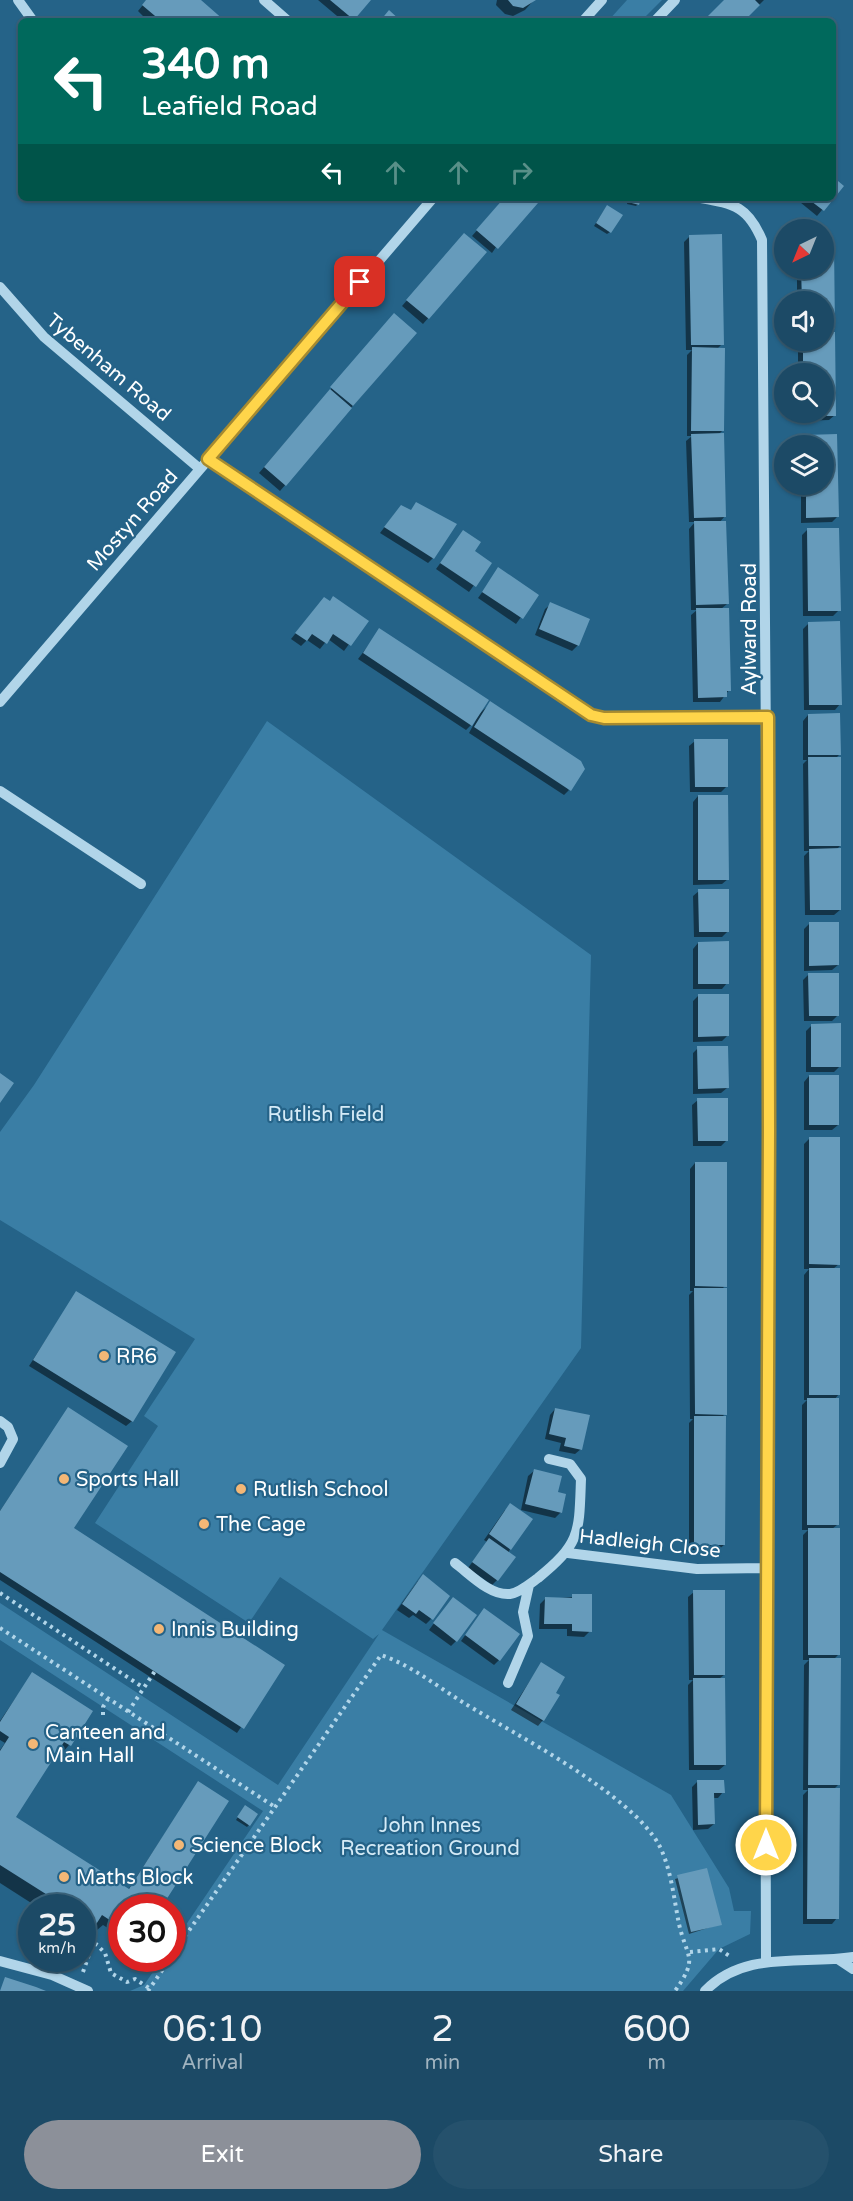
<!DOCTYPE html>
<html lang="en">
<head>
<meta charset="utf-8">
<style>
  :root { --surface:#1c4a66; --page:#25516c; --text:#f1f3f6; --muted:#a0b3bf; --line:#3a627a; --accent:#8c9099 }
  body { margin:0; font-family:"Varela Round",sans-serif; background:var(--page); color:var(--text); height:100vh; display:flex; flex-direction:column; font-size:22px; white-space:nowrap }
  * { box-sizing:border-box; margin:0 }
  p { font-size:20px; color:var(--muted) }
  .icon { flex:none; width:33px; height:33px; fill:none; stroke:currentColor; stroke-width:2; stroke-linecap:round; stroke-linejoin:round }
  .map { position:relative; height:1991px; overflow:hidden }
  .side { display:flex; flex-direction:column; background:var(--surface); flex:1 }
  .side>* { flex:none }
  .guide { position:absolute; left:18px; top:18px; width:818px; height:183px; border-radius:9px; box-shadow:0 2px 4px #0004,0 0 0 2px var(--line); background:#00695c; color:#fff; overflow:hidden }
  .needle { width:39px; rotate:223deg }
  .buttons { position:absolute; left:774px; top:219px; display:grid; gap:12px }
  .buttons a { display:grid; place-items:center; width:60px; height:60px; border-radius:50%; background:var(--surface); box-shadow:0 2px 4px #0004,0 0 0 2px var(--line); font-size:30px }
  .speed { position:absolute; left:18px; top:1894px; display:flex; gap:12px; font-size:30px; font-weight:700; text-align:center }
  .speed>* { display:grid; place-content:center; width:78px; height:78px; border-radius:50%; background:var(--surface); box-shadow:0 2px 4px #0004,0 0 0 2px var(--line); line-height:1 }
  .speed small { font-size:15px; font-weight:400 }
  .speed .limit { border:9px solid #d22; background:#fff; color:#111 }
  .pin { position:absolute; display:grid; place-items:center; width:51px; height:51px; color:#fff; margin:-26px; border-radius:12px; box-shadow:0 3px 9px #0006 }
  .me { position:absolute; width:66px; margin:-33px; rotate:0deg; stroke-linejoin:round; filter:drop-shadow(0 0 4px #0008) }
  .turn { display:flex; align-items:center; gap:21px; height:126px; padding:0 24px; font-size:27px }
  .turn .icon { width:78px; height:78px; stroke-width:2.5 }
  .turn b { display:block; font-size:42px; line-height:51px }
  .lanes { display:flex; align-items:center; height:57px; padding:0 24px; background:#0003; justify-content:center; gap:30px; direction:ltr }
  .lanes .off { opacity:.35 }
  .eta { display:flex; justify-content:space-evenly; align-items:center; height:102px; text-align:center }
  .eta b { font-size:36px; font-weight:600; line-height:42px }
  .cta { display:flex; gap:12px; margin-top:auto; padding:12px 24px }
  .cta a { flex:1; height:69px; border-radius:36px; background:var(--accent); color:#fff; font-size:24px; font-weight:600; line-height:69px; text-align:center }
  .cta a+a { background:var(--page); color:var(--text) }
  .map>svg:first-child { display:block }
  .green { fill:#3a7ea5 }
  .shadow { fill:#0007 }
  .building { fill:#669bbb }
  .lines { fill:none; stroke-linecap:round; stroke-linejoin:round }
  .path { stroke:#b1d5e9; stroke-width:4; stroke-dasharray:3 4.5; stroke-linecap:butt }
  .minor { stroke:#b1d5e9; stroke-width:10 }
  .route-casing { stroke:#a68a30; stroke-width:15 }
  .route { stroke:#ffd54a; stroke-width:10 }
  .poi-dot { fill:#f3b776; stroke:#256388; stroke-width:2 }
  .labels { text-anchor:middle; stroke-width:4.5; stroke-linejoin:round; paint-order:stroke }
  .street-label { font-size:20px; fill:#fff; stroke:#256388 }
  .park-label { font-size:20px; fill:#d5ebf7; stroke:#256388 }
  .poi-label { font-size:20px; fill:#fff; stroke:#256388; text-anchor:start }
</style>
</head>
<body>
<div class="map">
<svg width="853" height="1991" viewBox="0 0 853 1991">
  <rect width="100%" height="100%" fill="#256388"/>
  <!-- green -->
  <path class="green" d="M627,0H662L641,21H608Z
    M267,721L591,955L581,1348L382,1630L671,1795L729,1888L734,1911H751L750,1934L719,1949L683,1991H130L144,1985L162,1959H172L173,1944L263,1811L0,1640V1603L278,1785L379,1634L373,1639L280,1577L249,1623L95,1523L158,1426L144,1416L195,1339L0,1220V1132L34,1085Z"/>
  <!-- shadow -->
  <path class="shadow" d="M147,0H198L223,21H148L138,11Z
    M318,0H369L351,21H343Z
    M497,0H534L525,10L513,16L505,14L496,5Z
    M725,0H764L743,21H705Z
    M842,187L822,210L817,216L795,198H832Z
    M505,198H529L492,253L472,236Z
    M628,198H639L638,204L636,206L627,204Z
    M605,209L610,232L607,234L594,226Z
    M690,236L722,344L717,349L723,430L718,435L725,516L719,523L727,604L721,609L729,690L720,702H693L691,615L697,610H691L689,529L695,522H689L686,441L692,436H687V355L692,350H686L684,242Z
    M459,240L485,253L423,324L402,306Z
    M824,247H832L834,328L828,334L835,415L829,420L799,421V412H824V374H798V340H824V302H797V268H824Z
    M389,321L415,333L280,491L259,473Z
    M806,436H836L837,517L832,522L801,523V484H824V446H800Z
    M417,504L433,558L428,563L380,533L396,512H410Z
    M807,530L839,610L833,616H803L802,535Z
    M463,532L473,552L490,563L469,592L436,569Z
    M499,569L537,595L516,624L478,598Z
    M319,604L366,621L344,651L328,639L320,649L307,640L301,646L291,639Z
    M551,604L578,645L572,651L535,635L545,609Z
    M809,623L840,704L835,710H804L803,629Z
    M380,630L480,713L491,703L569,790L564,795L469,733L476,720L466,730L358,659Z
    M808,715L839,755L836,758L840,846L836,850L840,910L834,915H805L804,856L809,851H804L803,764L807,760H803V721Z
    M695,741L727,786L721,792H690L689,746Z
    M698,796L728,879L722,884L693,885V802Z
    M699,891L728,931L722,937H694L693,896Z
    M809,924L838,965L832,970L804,971V929Z
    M698,943L727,983L722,989H693V949Z
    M809,974L837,1016L832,1021H804L803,980Z
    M698,996L727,1036L722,1041L693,1042V1001Z
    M812,1025L840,1066L834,1072H806V1031Z
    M698,1048L727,1088L721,1093L693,1094V1053Z
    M809,1076L838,1125L832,1130H804V1082Z
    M698,1100L727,1140L721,1146H693L692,1105Z
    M809,1139L839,1264L833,1269L839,1394L834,1400L837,1525L832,1529L838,1655L833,1660L838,1785L833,1790L837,1918L832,1924H803V1795L808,1790H803L804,1665L809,1660H803V1535L808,1530H802V1405L807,1400H804V1275L809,1269H804V1144Z
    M695,1163L725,1286L721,1290L725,1414L721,1418L724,1545L718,1550H689V1423L693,1419H690L689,1295L693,1291H690V1169Z
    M76,1293L132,1421L126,1426L29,1366Z
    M68,1409L72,1529L283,1665L237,1733L0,1580V1511Z
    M555,1409L581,1449L575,1454L559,1451L561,1443L545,1439L550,1415Z
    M534,1471L561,1512L555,1518L521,1510L528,1476Z
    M505,1510L510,1549L497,1580L492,1585L468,1568L487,1542L484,1540Z
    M418,1581L431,1619L426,1624L413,1615L409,1618L397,1610Z
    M694,1592L724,1675L719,1679L725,1765L719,1770H689L688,1685L693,1680H689L688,1597Z
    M590,1596V1631L584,1637L567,1636V1629H539L540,1604L545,1599Z
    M448,1604L456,1641L451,1646L429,1630Z
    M479,1616L499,1660L494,1665L461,1641Z
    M541,1664L554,1694L543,1720L538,1726L511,1710Z
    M32,1674L91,1712L69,1745L64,1751L58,1747L10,1823L128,1890L198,1783L159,1908H122V1937L103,1925L97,1930L92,1927L83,1936L82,1908H39L0,1883V1750L5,1743L0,1740V1721Z
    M697,1782L723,1792L718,1798H713L714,1824L708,1829L693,1830L692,1787Z
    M243,1809L249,1825L247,1827L236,1820Z
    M706,1870L720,1924L689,1934L675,1879Z"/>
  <!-- building -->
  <path class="building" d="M146,0H201L225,21H161L142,5Z
    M330,0H371L354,20Z
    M508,0H536L523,8L513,6Z
    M724,0H755L760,5L744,21H703Z
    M389,10L401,21H380Z
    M832,176L844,186L824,211L807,198H832Z
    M504,198H532L538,203L498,249L476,230Z
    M629,198H641L639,205L628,202Z
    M607,205L623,215L611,233L596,223Z
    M464,233L487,252L429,319L406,300Z
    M722,234L724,345H691L689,235Z
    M824,245H834L835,329H824V302H802L801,268H824Z
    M394,313L417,333L353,406L330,387Z
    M824,332H835L836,416H804V412H824V374H803V340H824Z
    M692,347L725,348L724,431H691Z
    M330,389L352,408L286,486L264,467Z
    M724,433L726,517L694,518L691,434Z
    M837,434L839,517L806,518V484H824V446H805V435Z
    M416,502L457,524L434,559L384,527L401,505L411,510Z
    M694,521H726L729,604L696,605Z
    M807,528H839L841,611H808Z
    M463,530L481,542L475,551L492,563L476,587L440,563Z
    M498,567L539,595L523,619L482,592Z
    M333,596L369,621L351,646L333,634L327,644L312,634L307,641L295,633L324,597L330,601Z
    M550,602L590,619L579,646L539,629Z
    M696,608H729L731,691H727V697L698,698Z
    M840,621L842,705H809L808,622Z
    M379,628L489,700L472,726L363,653Z
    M490,701L581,761L585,769L571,791L474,727Z
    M840,713L841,755H808V714Z
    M694,739H728V787H695Z
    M808,757H841V846H809Z
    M698,795H728L729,880H698Z
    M841,848V910H810L809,849Z
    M698,889H729V932H699Z
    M809,922H839V965L809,966Z
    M729,941V984H698V942Z
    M808,973H839V1016H809Z
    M698,994H729V1036L698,1037Z
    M841,1023V1067H811V1024Z
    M697,1046H728L729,1088L698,1089Z
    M0,1073L14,1083L0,1103Z
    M809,1075H839V1125H809Z
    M697,1098H728V1141H698Z
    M809,1137H840V1265L809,1264Z
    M695,1162H727V1287L695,1286Z
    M809,1268H840V1395H809Z
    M694,1288H727V1415L695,1414Z
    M76,1291L176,1352L133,1422L33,1360Z
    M807,1398H839V1525H807Z
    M68,1407L128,1446L74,1528L285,1665L244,1729L0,1572V1511Z
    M555,1408L590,1415L582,1450L564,1446L566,1438L549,1434Z
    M694,1416H726L725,1545H694Z
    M534,1469L562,1476L558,1492L566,1494L562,1513L525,1504Z
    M510,1503L533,1519L511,1550L489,1534Z
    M808,1528H840V1655H808Z
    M489,1538L516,1557L498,1581L472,1562Z
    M423,1574L450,1596L433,1620L419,1610L416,1614L402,1604Z
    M693,1590H725V1675H694Z
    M572,1594H592V1632L572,1631V1624H544L545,1597L572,1598Z
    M453,1597L477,1615L457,1642L433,1623Z
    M484,1608L520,1634L500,1661L465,1635Z
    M809,1658H841L840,1785H808Z
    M541,1662L565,1677L556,1693L560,1695L544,1721L516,1704Z
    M32,1672L93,1711L71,1746L64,1742L16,1817L129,1889L198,1781L229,1801L161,1908H122V1928L102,1915L95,1926L82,1917V1908H68L0,1865V1751L9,1737L0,1731V1722Z
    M693,1678H725L726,1765H694Z
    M697,1780H724L725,1793H714L715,1824L698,1825Z
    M808,1788H840L839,1919H807Z
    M245,1805L258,1814L250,1826L237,1817Z
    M707,1868L722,1925L691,1932L677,1875Z
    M5,1977L36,1987L46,1991H0Z"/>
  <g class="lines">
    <!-- path -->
    <path class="path" d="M0,1593L144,1688
      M0,1628L275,1807
      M128,1712L155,1671
      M103,1715V1707L108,1699
      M690,1952L719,1949L731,1957
      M172,1955L381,1655C411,1665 438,1687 464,1703C516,1735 630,1793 659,1845C671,1868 674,1899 679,1924C687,1959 699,1957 675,1991
      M83,1972L91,1949L96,1944L105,1953L111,1973L127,1982L135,1979L149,1988
      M148,1991L170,1959"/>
    <!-- minor -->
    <path class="minor" d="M18,0L33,21
      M264,0L288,21
      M583,21L602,0
      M655,21L675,0
      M701,198C735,204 748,207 762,240L769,1131L765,1568L766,1962
      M0,287L44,337L200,469
      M208,459L591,715L604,718L768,717
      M0,702L433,198
      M0,791L141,884
      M0,1421L8,1427L13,1439L0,1463
      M568,1553L697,1569L765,1568
      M455,1563C470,1574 490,1596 510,1594C519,1593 531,1583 538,1578C581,1543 579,1533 581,1479L570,1464L549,1459
      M508,1683L528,1636L523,1612L529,1585
      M838,1959L853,1969
      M0,1961L52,1975L88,1991
      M705,1991C745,1950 801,1965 853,1957"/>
  </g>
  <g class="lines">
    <defs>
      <path id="route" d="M360,282L208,459L591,715L604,718L768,717L769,1131L766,1845"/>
    </defs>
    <!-- route casing -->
    <use href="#route" class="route-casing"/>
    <!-- route -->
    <use href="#route" class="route"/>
  </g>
  <!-- markers -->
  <g class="poi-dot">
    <circle cx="104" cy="1356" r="6"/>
    <circle cx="64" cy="1479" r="6"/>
    <circle cx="241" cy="1489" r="6"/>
    <circle cx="204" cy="1524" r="6"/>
    <circle cx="159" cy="1629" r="6"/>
    <circle cx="33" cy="1744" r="6"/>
    <circle cx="179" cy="1845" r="6"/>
    <circle cx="64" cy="1877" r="6"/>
  </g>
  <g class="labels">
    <!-- street labels -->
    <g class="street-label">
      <text transform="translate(109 367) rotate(40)" y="7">Tybenham Road</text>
      <text transform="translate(132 520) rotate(-49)" y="7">Mostyn Road</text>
      <text transform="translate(749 629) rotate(-90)" y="7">Aylward Road</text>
      <text transform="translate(650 1543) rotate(6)" y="7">Hadleigh Close</text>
    </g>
    <!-- park labels -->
    <g class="park-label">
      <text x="326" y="1121">Rutlish Field</text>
      <text x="430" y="1832">John Innes<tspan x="430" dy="23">Recreation Ground</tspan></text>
    </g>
    <!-- poi labels -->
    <g class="poi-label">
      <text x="116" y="1363">RR6</text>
      <text x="76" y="1486">Sports Hall</text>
      <text x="253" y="1496">Rutlish School</text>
      <text x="216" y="1531">The Cage</text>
      <text x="171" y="1636">Innis Building</text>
      <text x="45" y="1739">Canteen and<tspan x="45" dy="23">Main Hall</tspan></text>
      <text x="191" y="1852">Science Block</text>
      <text x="76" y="1884">Maths Block</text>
    </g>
  </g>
</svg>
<div class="buttons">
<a><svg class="needle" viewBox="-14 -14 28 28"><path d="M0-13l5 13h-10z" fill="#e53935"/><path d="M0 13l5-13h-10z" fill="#a0b3bf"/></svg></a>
<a><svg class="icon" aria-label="sound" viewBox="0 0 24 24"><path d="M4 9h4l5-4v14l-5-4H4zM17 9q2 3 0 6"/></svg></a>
<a><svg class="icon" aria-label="search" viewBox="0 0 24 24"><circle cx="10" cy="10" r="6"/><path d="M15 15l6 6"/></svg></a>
<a><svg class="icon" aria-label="layers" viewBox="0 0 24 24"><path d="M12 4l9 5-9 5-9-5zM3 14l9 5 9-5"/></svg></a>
</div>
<div class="speed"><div>25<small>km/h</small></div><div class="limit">30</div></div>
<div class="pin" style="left:360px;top:282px;background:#d93025"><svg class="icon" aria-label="arrive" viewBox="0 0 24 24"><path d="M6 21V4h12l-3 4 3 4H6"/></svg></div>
<svg class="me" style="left:766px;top:1845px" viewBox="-20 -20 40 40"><circle r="17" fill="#ffd54a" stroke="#fff" stroke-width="3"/><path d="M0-11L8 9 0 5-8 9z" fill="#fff"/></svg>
<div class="guide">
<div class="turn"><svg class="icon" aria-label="left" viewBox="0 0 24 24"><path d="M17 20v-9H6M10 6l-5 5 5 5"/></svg><div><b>340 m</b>Leafield Road</div></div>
<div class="lanes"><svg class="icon" aria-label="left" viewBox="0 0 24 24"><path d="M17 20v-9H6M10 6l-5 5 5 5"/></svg><svg class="icon off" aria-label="ahead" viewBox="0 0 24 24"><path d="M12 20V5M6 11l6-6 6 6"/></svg><svg class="icon off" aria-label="ahead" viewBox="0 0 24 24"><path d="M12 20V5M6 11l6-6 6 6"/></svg><svg class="icon off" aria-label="right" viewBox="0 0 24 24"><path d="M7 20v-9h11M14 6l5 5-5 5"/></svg></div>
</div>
</div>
<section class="side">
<div class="eta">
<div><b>06:10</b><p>Arrival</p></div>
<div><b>2</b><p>min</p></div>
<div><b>600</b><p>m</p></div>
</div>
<div class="cta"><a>Exit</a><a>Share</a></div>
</section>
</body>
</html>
